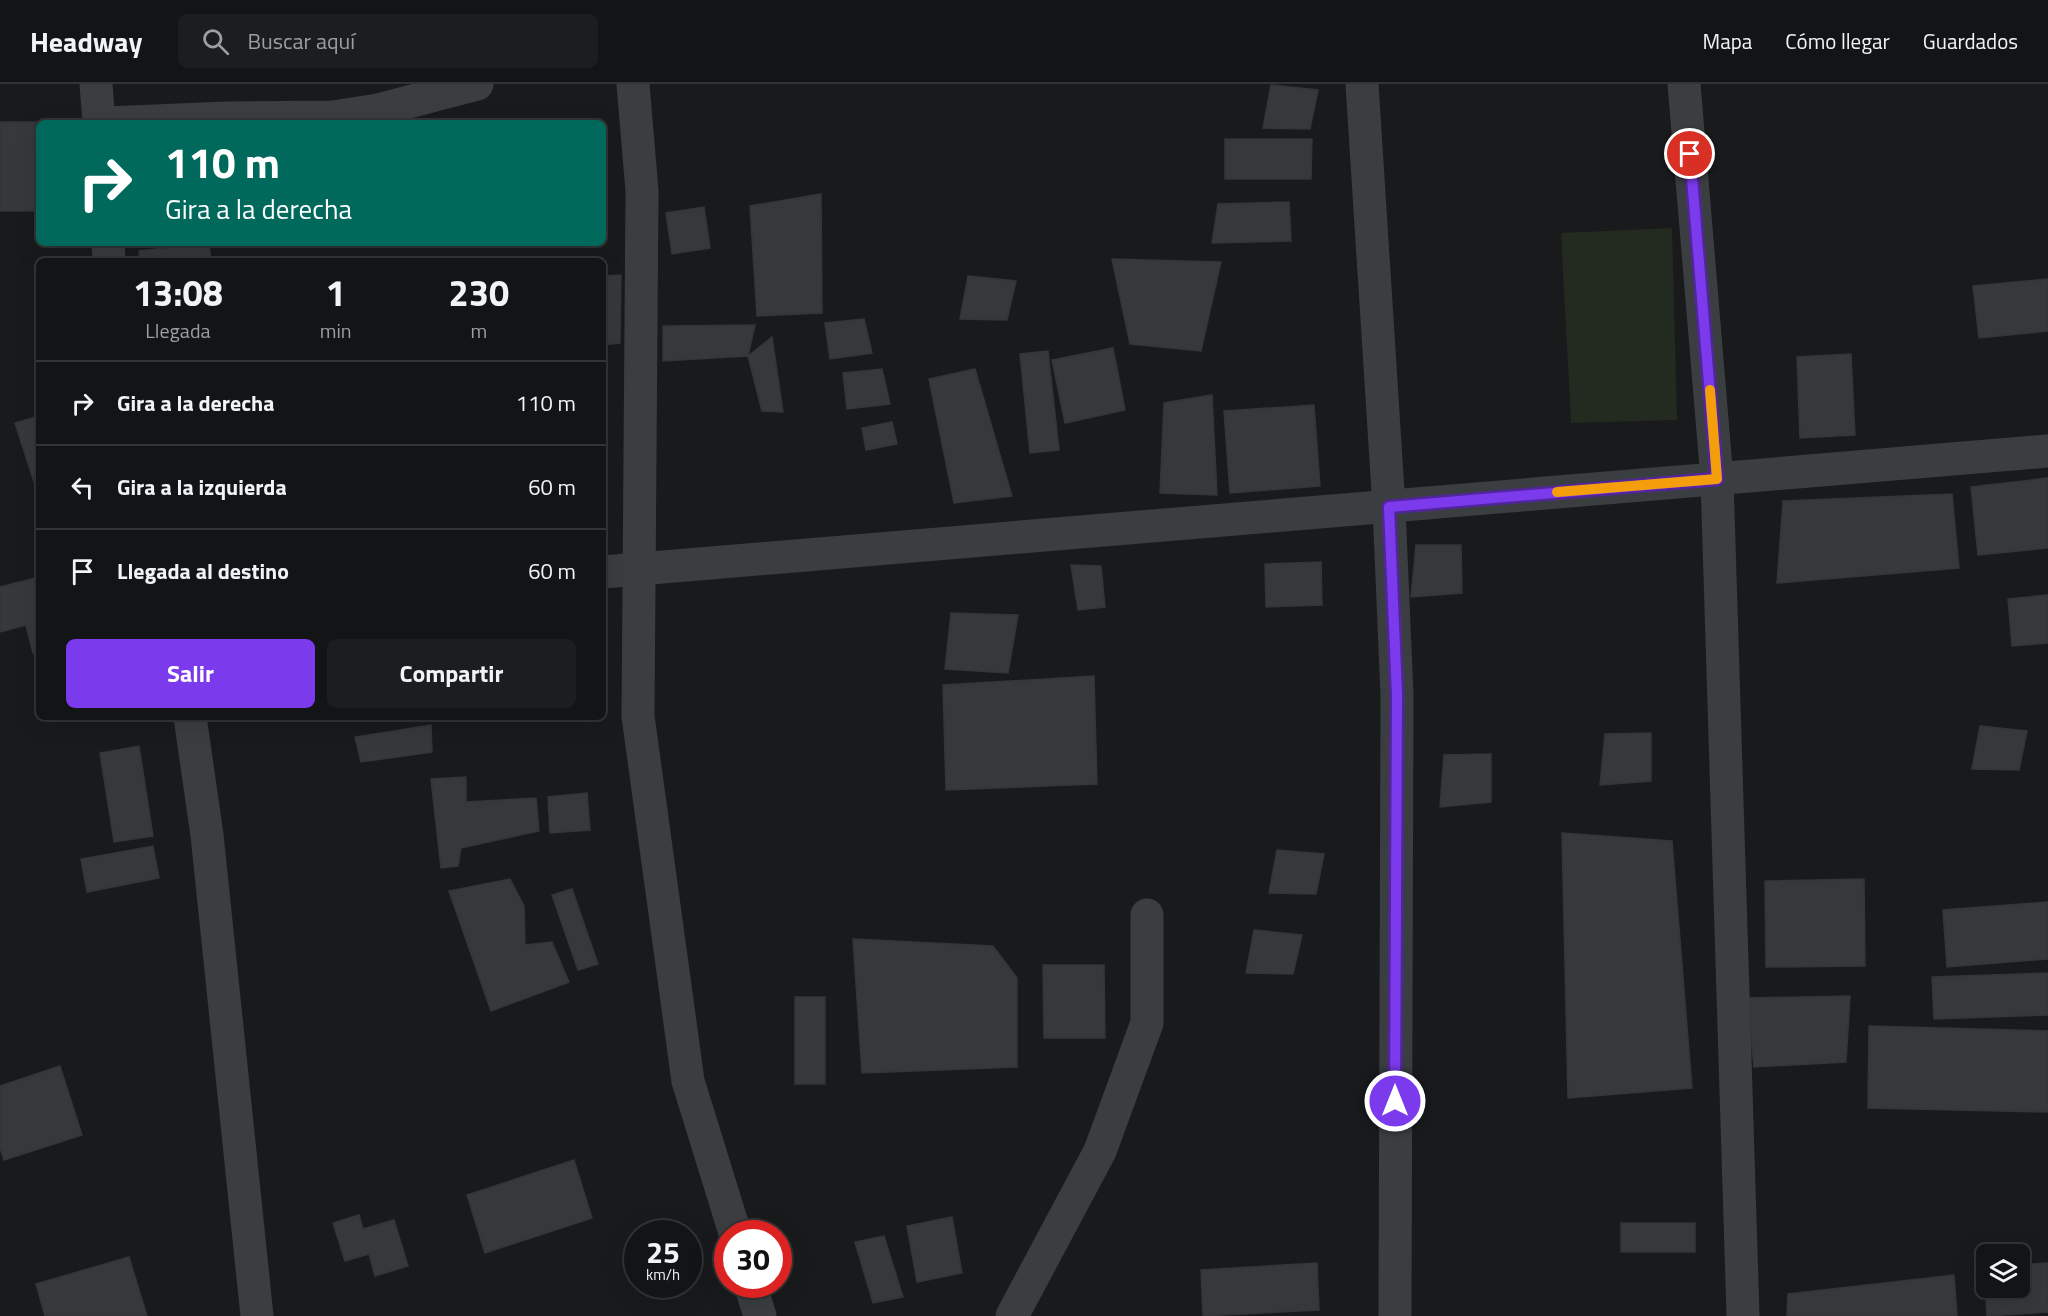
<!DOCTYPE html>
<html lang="es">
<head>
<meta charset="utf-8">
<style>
  :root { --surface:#131415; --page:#1c1d1e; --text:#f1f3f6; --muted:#9d9ea0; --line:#323334; --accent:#7c3aed }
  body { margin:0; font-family:"Titillium Web",sans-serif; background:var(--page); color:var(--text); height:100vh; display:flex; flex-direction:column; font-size:22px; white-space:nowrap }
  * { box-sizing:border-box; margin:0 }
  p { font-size:20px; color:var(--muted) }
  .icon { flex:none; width:33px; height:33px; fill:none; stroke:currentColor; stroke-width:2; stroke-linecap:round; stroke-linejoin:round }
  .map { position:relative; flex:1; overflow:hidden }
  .details { position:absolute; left:36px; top:174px; width:570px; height:462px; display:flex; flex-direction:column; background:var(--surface); border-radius:9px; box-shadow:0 6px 24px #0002,0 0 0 2px var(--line) }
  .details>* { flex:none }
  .guide { position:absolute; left:36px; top:36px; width:570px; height:126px; border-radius:9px; box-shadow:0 6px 24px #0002,0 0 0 2px var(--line); background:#00695c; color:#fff; overflow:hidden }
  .tools { position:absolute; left:1976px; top:1160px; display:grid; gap:12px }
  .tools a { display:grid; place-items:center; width:54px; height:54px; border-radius:9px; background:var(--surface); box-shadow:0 6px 24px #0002,0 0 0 2px var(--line); font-size:30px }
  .speed { position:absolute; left:624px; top:1136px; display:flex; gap:12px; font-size:30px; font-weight:700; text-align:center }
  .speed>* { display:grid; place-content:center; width:78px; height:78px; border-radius:50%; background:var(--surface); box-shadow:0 6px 24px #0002,0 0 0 2px var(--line); line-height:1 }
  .speed small { font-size:15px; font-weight:400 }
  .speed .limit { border:9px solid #d22; background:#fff; color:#111 }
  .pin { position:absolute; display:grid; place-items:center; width:51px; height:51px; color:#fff; margin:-26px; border:3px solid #fff; border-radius:50%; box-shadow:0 2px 6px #0007 }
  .me { position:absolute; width:66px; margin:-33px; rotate:0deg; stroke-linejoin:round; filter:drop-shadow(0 0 4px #0008) }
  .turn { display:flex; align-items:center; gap:21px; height:126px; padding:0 30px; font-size:27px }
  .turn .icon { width:78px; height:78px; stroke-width:2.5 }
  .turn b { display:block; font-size:42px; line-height:51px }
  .eta { display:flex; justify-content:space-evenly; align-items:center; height:102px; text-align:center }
  .eta b { font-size:36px; font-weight:700; line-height:42px }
  .action { display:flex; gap:12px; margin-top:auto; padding:12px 30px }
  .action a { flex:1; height:69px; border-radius:9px; background:var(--accent); color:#fff; font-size:24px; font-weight:700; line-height:69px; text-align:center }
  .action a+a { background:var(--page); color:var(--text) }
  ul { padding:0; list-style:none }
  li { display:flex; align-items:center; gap:18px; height:84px; padding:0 30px; border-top:2px solid var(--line) }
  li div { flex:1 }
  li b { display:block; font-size:22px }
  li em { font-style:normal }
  header { display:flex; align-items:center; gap:36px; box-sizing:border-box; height:84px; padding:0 30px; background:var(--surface); border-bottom:2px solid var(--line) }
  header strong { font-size:28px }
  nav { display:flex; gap:33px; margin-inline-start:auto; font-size:21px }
  .search { width:420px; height:54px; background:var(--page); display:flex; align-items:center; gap:15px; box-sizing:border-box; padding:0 21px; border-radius:9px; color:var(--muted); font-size:22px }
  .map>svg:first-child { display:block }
  .green { fill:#232a20 }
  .building { fill:#36393b; stroke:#333538; stroke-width:1.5 }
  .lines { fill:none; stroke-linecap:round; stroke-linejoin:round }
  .minor { stroke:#3a3e41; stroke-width:33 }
  .route-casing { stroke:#51269a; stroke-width:15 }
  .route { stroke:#7c3aed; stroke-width:10 }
  .slow { stroke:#f59e0b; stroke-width:10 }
</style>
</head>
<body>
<header>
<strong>Headway</strong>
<div class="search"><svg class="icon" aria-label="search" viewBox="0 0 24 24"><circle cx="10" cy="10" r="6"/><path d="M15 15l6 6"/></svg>Buscar aquí</div>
<nav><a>Mapa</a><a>Cómo llegar</a><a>Guardados</a></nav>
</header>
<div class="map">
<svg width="2048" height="1232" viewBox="0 0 2048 1232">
  <rect width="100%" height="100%" fill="#191a1c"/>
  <!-- green -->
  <path class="green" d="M1672,144L1677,336L1571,339L1561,149Z"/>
  <!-- building -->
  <path class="building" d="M1271,1L1318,6L1310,45L1263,44Z
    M0,38H36L35,127H0Z
    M1225,55H1312L1311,95H1225Z
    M821,110L822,229L757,232L750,122Z
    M1289,118L1291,157L1212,159L1218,120Z
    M704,123L710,164L672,170L666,129Z
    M209,159L211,177H140L139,167Z
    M1112,175L1221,178L1201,267L1130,260Z
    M621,191L620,259L603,261V192Z
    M968,192L1016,197L1007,236L960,235Z
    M2048,195V247L1979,254L1973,202Z
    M864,235L872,269L830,275L825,239Z
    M755,241L748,272L663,277V242Z
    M772,253L783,328L762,327L748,272Z
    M1113,264L1125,326L1065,339L1052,276Z
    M1048,267L1059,366L1030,369L1020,270Z
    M1851,270L1855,351L1800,354L1797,273Z
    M882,285L890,320L847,325L843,289Z
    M975,285L1012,412L954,419L929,295Z
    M1212,311L1217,411L1160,409L1164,319Z
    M1314,321L1320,402L1230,409L1224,327Z
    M39,332V407H37L15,339Z
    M892,338L897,360L866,366L862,344Z
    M2048,394V464L1978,471L1971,403Z
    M1952,410L1959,484L1777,499L1783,417Z
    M1416,461H1461L1462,509L1411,513Z
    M1321,478L1322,521L1266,523L1265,480Z
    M1071,481L1101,482L1105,523L1078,526Z
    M39,493V567L33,569L26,541L0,548V503Z
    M2048,511V559L2012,562L2008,515Z
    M951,529L1018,531L1008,589L945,585Z
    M1094,592L1097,700L946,706L943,601Z
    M431,641L432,668L361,678L355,653Z
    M1980,642L2027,647L2019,686L1972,685Z
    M1651,649V697L1600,701L1605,650Z
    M139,662L153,752L114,758L100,669Z
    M1491,670V718L1440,723L1444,671Z
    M466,693V718L536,714L539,747L461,764L458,782L441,784L431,695Z
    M587,709L590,746L550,749L548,713Z
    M1562,749L1672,757L1692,1004L1568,1014Z
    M153,762L159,794L87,808L81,775Z
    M1277,766L1324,770L1316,810L1269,809Z
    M510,795L524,822L525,861L552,858L569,898L491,927L449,807Z
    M1864,795L1865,882L1766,883L1765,797Z
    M572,805L598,880L578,886L552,811Z
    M2048,818V875L1947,883L1943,826Z
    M1254,846L1302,851L1293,890L1246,889Z
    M853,855L993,862L1017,894V983L862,989Z
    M1043,881H1104L1105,954H1044Z
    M2048,889V931L1934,935L1932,893Z
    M1850,912L1846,978L1754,983L1747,914Z
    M795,913H825V1000H795Z
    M1869,942L2048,947V1028L1868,1024Z
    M60,982L82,1051L4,1076L0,1064V1002Z
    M574,1076L592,1134L485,1169L467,1111Z
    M359,1131L363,1145L394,1136L408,1182L375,1192L369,1170L345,1177L333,1139Z
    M952,1133L962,1189L917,1198L907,1142Z
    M1621,1139H1695V1168H1621Z
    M884,1152L903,1213L873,1219L855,1158Z
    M129,1173L147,1232H45L36,1200Z
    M1317,1179L1319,1226L1203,1232L1201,1186Z
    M2048,1179V1228L1987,1232L1984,1183H1986V1203H2019V1181Z
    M1954,1191L1957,1232H1787L1788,1210Z"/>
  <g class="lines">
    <!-- minor -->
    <path class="minor" d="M96,0L99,39
      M633,0L642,107L638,632L688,997L735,1149
      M1362,0L1389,423L1397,611L1395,1232
      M1684,0L1717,395L1743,1232
      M105,39L228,34L333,33L378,26L477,0
      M108,159L109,177
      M603,488L2048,367
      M190,633L207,751L257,1232
      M750,1200L760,1232
      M1012,1232L1100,1067L1147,939V831"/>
  </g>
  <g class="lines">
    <defs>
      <path id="route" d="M1395,1017L1397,611L1389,423L1717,395L1690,70"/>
    </defs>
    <!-- route casing -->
    <use href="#route" class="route-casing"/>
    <!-- route -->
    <use href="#route" class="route"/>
    <!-- slow -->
    <path class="slow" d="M1557,408L1717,395L1710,306"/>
  </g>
</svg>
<div class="tools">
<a><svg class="icon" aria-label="layers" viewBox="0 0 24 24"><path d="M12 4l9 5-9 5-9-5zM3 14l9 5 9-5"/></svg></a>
</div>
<div class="speed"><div>25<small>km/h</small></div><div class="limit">30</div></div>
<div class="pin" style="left:1690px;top:70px;background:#d93025"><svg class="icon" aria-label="arrive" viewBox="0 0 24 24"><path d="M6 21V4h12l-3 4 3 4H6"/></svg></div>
<svg class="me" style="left:1395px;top:1017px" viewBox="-20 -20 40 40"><circle r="17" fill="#7c3aed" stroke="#fff" stroke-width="3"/><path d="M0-11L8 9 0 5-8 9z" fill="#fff"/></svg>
<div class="guide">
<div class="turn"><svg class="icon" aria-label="right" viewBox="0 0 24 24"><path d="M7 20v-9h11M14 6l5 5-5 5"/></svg><div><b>110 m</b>Gira a la derecha</div></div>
</div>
<section class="details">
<div class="eta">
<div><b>13:08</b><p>Llegada</p></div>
<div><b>1</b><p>min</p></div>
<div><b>230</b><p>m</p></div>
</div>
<ul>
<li><svg class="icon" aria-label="right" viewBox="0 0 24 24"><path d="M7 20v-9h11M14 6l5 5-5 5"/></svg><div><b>Gira a la derecha</b></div><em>110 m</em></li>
<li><svg class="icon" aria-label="left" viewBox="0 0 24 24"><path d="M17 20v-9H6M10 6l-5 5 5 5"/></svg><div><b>Gira a la izquierda</b></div><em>60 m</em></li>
<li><svg class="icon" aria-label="arrive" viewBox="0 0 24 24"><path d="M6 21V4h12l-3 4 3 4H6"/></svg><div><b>Llegada al destino</b></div><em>60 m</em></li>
</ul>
<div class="action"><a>Salir</a><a>Compartir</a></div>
</section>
</div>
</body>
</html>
